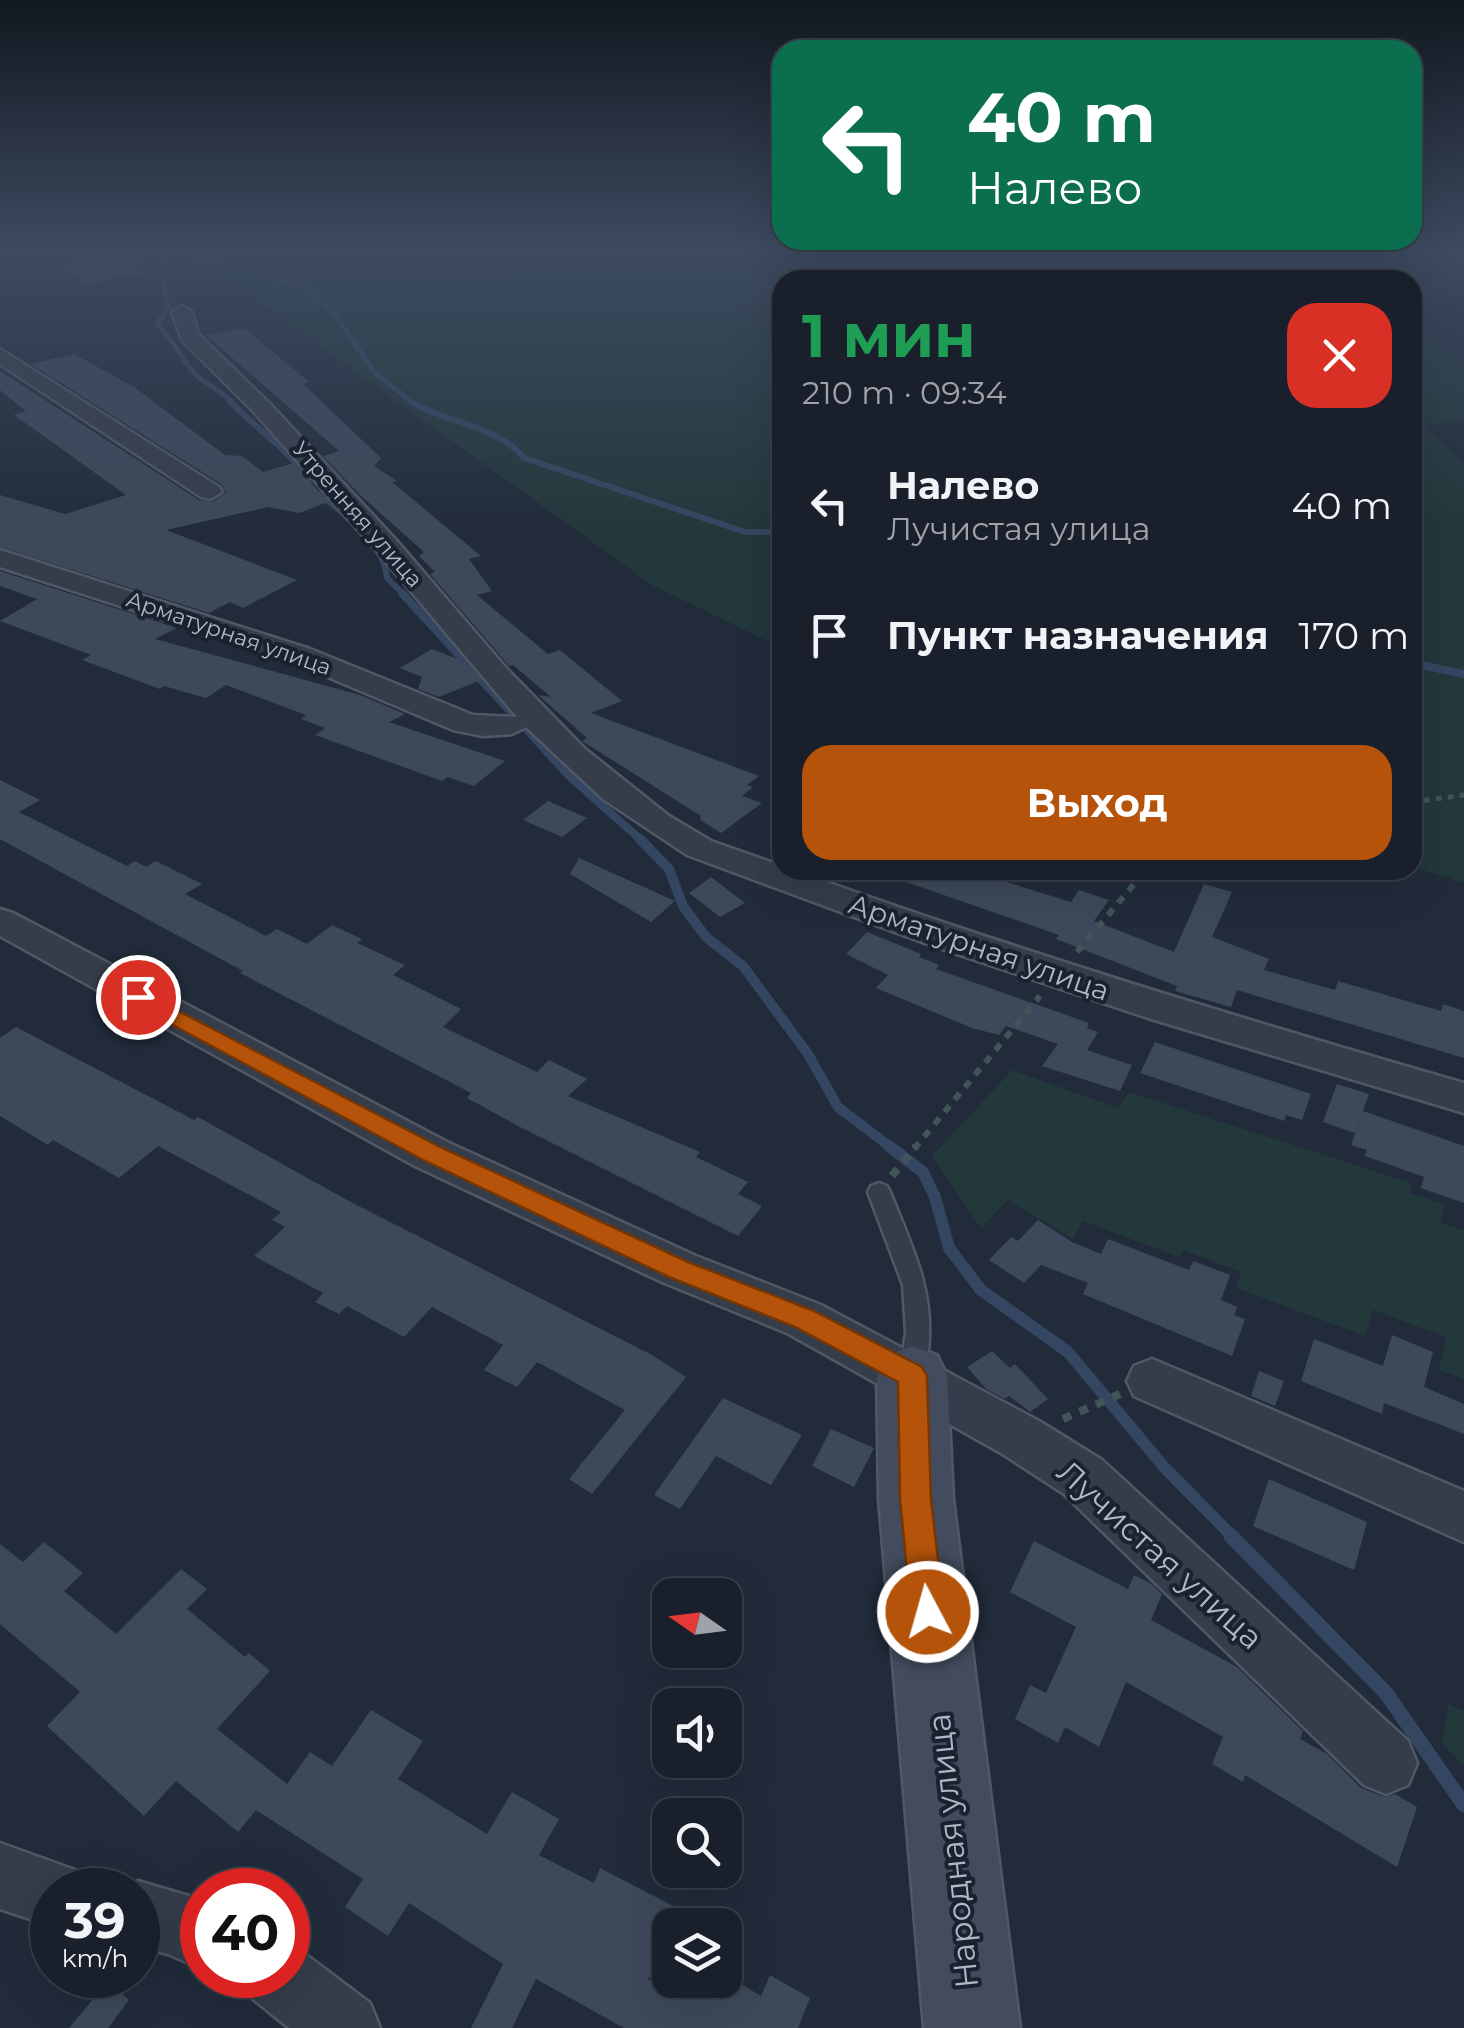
<!DOCTYPE html>
<html lang="ru">
<head>
<meta charset="utf-8">
<style>
  :root { --surface:#19202c; --page:#222834; --text:#f1f3f6; --muted:#9fa3a9; --line:#373e48; --accent:#b45309 }
  body { margin:0; font-family:Montserrat,sans-serif; background:var(--page); color:var(--text); height:100vh; display:flex; flex-direction:column; font-size:38px; white-space:nowrap }
  * { box-sizing:border-box; margin:0 }
  p { font-size:32px; color:var(--muted) }
  .icon { flex:none; width:55px; height:55px; fill:none; stroke:currentColor; stroke-width:2; stroke-linecap:round; stroke-linejoin:round }
  .map { position:relative; flex:1; overflow:hidden }
  .details { position:absolute; left:772px; top:270px; width:650px; height:610px; display:flex; flex-direction:column; background:var(--surface); border-radius:30px; box-shadow:0 10px 40px #0002,0 0 0 2px var(--line) }
  .details>* { flex:none }
  .banner { position:absolute; left:772px; top:40px; width:650px; height:210px; border-radius:30px; box-shadow:0 10px 40px #0002,0 0 0 2px var(--line); background:#0b6e4f; color:#fff; overflow:hidden }
  .needle { width:65px; rotate:284deg }
  .tools { position:absolute; left:652px; top:1578px; display:grid; gap:20px }
  .tools a { display:grid; place-items:center; width:90px; height:90px; border-radius:20px; background:var(--surface); box-shadow:0 10px 40px #0002,0 0 0 2px var(--line); font-size:50px }
  .speed { position:absolute; left:30px; top:1868px; display:flex; gap:20px; font-size:50px; font-weight:700; text-align:center }
  .speed>* { display:grid; place-content:center; width:130px; height:130px; border-radius:50%; background:var(--surface); box-shadow:0 10px 40px #0002,0 0 0 2px var(--line); line-height:1 }
  .speed small { font-size:25px; font-weight:400 }
  .speed .limit { border:15px solid #d22; background:#fff; color:#111 }
  .pin { position:absolute; display:grid; place-items:center; width:85px; height:85px; color:#fff; margin:-42px; border:5px solid #fff; border-radius:50%; box-shadow:0 2px 10px #0007 }
  .me { position:absolute; width:110px; margin:-55px; rotate:354deg; stroke-linejoin:round; filter:drop-shadow(0 0 8px #0008) }
  .turn { display:flex; align-items:center; gap:35px; height:210px; padding:0 30px; font-size:45px }
  .turn .icon { width:130px; height:130px; stroke-width:2.5 }
  .turn b { display:block; font-size:70px; line-height:85px }
  .round { display:grid; place-items:center; flex:none; width:105px; height:105px; border-radius:30px; background:var(--page) }
  .headline { display:flex; align-items:center; justify-content:space-between; height:170px; padding:0 30px }
  h1 { font-size:60px; font-weight:700; line-height:75px; color:#1e9e55 }
  .cta { display:flex; gap:20px; margin-top:auto; padding:20px 30px }
  .cta a { flex:1; height:115px; border-radius:30px; background:var(--accent); color:#fff; font-size:40px; font-weight:700; line-height:115px; text-align:center }
  ul { padding:0; list-style:none }
  li { display:flex; align-items:center; gap:30px; height:130px; padding:0 30px }
  li div { flex:1 }
  li b { display:block; font-size:38px }
  li em { font-style:normal }
  .map>svg:first-child { display:block }
  .green { fill:#23383b }
  .lines { fill:none; stroke-linecap:round; stroke-linejoin:round }
  .stream-far5 { stroke:#354662; stroke-width:5 }
  .stream-far4 { stroke:#354662; stroke-width:6 }
  .stream-far3 { stroke:#354662; stroke-width:8 }
  .stream-far2 { stroke:#354662; stroke-width:10 }
  .stream-far1 { stroke:#354662; stroke-width:12 }
  .stream { stroke:#354662; stroke-width:15 }
  .building { fill:#3d495a }
  .lane-casing { stroke:#505865; stroke-width:5 }
  .street-casing { stroke:#505865; stroke-width:5 }
  .secondary-casing { stroke:#505865; stroke-width:5 }
  .path-far2 { stroke:#415559; stroke-width:5; stroke-dasharray:6 6; stroke-linecap:butt }
  .path-far1 { stroke:#415559; stroke-width:6; stroke-dasharray:8 8; stroke-linecap:butt }
  .path { stroke:#415559; stroke-width:8; stroke-dasharray:9 9; stroke-linecap:butt }
  .lane { fill:#353d4a; fill-rule:evenodd }
  .street { fill:#353d4a; fill-rule:evenodd }
  .secondary { fill:#434c5e; fill-rule:evenodd }
  .route { fill:#b45309; stroke:#753606; stroke-width:2.5 }
  .labels { text-anchor:middle; stroke-width:8; stroke-linejoin:round; paint-order:stroke }
  .far-street-label { font-size:22px; fill:#b0b8c7; stroke:#1a222f }
  .street-label { font-size:28px; fill:#b0b8c7; stroke:#1a222f }
  .near-street-label { font-size:32px; fill:#b0b8c7; stroke:#1a222f }
</style>
</head>
<body>
<div class="map">
<svg width="1464" height="2028" viewBox="0 0 1464 2028">
  <rect width="100%" height="100%" fill="#212b3a"/>
  <!-- green -->
  <path class="green" d="M140,247H1291L1299,254L1338,258L1363,280H782V648L652,585L244,291Z
    M1413,322L1464,366V420L1424,426L1464,464V883L1413,867Z
    M1012,1070L1118,1108L1129,1092L1411,1183L1410,1193L1444,1204L1441,1223L1464,1230V1379L1439,1370L1446,1337L1373,1310L1365,1336L1236,1288L1241,1272L1183,1250L1179,1257L1083,1221L1073,1239L1008,1200L981,1228L932,1156Z
    M1448,1704L1464,1711V1766L1442,1743Z"/>
  <g class="lines">
    <!-- stream-far5 -->
    <path class="stream-far5" d="M169,247L161,269L168,308L157,324C174,339 182,362 198,377C210,386 222,391 232,402
      M166,252L260,272L307,289L336,316L374,372L412,402"/>
    <!-- stream-far4 -->
    <path class="stream-far4" d="M229,400C254,428 290,449 308,481
      M409,400C445,424 496,424 524,458L745,532H782
      M320,494C346,517 384,542 387,578L405,596"/>
    <!-- stream-far3 -->
    <path class="stream-far3" d="M402,593L569,776L641,840
      M1412,663L1464,674"/>
    <!-- stream-far2 -->
    <path class="stream-far2" d="M639,838L669,869L683,906L706,937L743,966L808,1054L838,1107L893,1149"/>
    <!-- stream-far1 -->
    <path class="stream-far1" d="M889,1146L923,1172L935,1197L949,1248L981,1290L1068,1352L1164,1467L1234,1538"/>
    <!-- stream -->
    <path class="stream" d="M1231,1536L1386,1693L1464,1805"/>
  </g>
  <!-- building -->
  <path class="building" d="M117,254L130,275L87,284L56,264Z
    M240,329L248,331L309,382L303,384L381,458L374,466L397,481L392,482L481,556L469,559L492,591L477,595L548,654L560,650L622,701L591,713L759,776L747,785L753,787L742,796L762,803L721,833L700,820L701,816L582,741L587,738L538,695L551,697L513,665L509,666L430,574L435,572L419,556L424,552L359,494L323,456L339,451L206,335Z
    M74,354L134,387L225,455L242,456L263,472L294,463L328,502L299,513L268,507L166,530L297,580L243,608L230,602L209,613L0,547V495L65,514L126,495L14,415L26,411L0,390V371L199,500L212,502L226,493L221,484L31,364Z
    M0,571L177,628L155,639L360,695L405,714L389,722L505,761L474,786L448,777L442,781L315,735L325,728L301,719L306,715L226,685L206,698L164,686L160,689L82,660L91,655L0,621L37,599L0,586Z
    M432,649L465,662L481,680L439,697L418,689L422,677L400,668Z
    M0,780L40,800L19,812L127,866L135,861L146,867L156,861L202,884L185,894L266,936L277,929L307,944L332,925L362,939L357,943L405,965L393,975L461,1009L443,1027L537,1072L549,1060L587,1079L568,1096L700,1152L696,1157L748,1182L738,1194L762,1206L738,1236L518,1126L467,1098L471,1093L240,973L243,971L0,839Z
    M548,801L587,818L562,837L523,820Z
    M579,858L675,901L651,922L570,874Z
    M887,870H968L1071,902L1079,890L1109,900L1094,921L1174,952L1204,884L1232,892L1212,937L1269,959L1264,970L1335,990L1338,981L1441,1011L1443,1004L1464,1011V1058L1237,990L1231,1007L1175,991L1177,986L1056,939L1059,935L886,875Z
    M711,877L745,903L720,917L689,893Z
    M867,932L921,954L919,957L939,965L936,969L1089,1023L1087,1028L1098,1032L1087,1050L1132,1065L1120,1091L1042,1066L1058,1044L1006,1026L999,1035L972,1028L876,988L888,975L846,954Z
    M16,1027L194,1120L198,1117L347,1200L652,1355L686,1377L592,1494L569,1479L625,1410L537,1362L517,1387L484,1370L503,1345L432,1307L404,1337L347,1306L339,1314L315,1302L323,1293L254,1256L285,1227L272,1220L281,1212L158,1146L119,1178L53,1140L48,1145L0,1116V1038Z
    M1155,1042L1311,1094L1302,1120L1286,1115L1284,1121L1140,1073Z
    M1337,1084L1369,1094L1355,1133L1323,1122Z
    M1363,1111L1464,1146V1203L1421,1188L1424,1177L1365,1156L1367,1150L1351,1145Z
    M1038,1220L1072,1242L1101,1254L1108,1239L1189,1270L1193,1261L1230,1275L1221,1300L1237,1307L1234,1315L1245,1319L1232,1356L1083,1294L1088,1283L1041,1265L1024,1283L989,1260L1011,1237L1018,1241Z
    M1392,1335L1433,1352L1424,1387L1464,1404V1434L1384,1403L1382,1414L1301,1381L1314,1339L1383,1366Z
    M992,1351L1010,1368L1015,1364L1048,1399L1030,1412L1009,1396L1005,1399L986,1389L967,1367Z
    M1259,1371L1284,1381L1275,1406L1251,1396Z
    M723,1398L802,1435L771,1485L716,1456L680,1509L654,1495Z
    M831,1429L874,1448L854,1487L812,1466Z
    M1269,1479L1367,1522L1354,1570L1253,1526Z
    M1034,1541L1128,1589L1134,1575L1152,1584L1162,1594L1151,1620L1237,1667L1303,1731L1300,1739L1327,1754L1361,1788L1385,1797L1395,1794L1417,1807L1397,1867L1245,1775L1243,1782L1212,1764L1223,1737L1126,1682L1099,1747L1065,1727L1058,1743L1015,1719L1030,1685L1046,1693L1076,1627L1010,1592Z
    M44,1542L83,1573L64,1591L116,1634L181,1569L207,1589L187,1609L245,1657L249,1653L270,1671L217,1729L287,1784L310,1752L332,1766L371,1710L423,1741L398,1779L487,1834L512,1792L559,1819L539,1855L594,1883L600,1868L679,1909L648,1980H734L761,1996L770,1975L810,1998L798,2028H624L536,1979L512,2028H471L503,1964L409,1903L388,1936L345,1907L363,1879L256,1810L238,1832L176,1781L144,1816L47,1726L80,1692L0,1624V1544L23,1562Z
    M108,1981L129,2000L108,2028H69Z"/>
  <g class="lines">
    <defs>
      <path id="lane" d="M879,1183L887,1186L890,1192C912,1247 935,1291 928,1351C927,1362 927,1372 922,1382L913,1385L904,1382L900,1374L906,1332L903,1285L868,1192L871,1186Z"/>
      <path id="street" d="M118,247H135L147,269L144,273H132Z
        M1443,247H1463L1464,261Z
        M182,306L192,312L198,334L270,404L395,539L506,668L585,749L669,816L711,841L782,866V870H793C1015,950 1238,1018 1464,1083V1113L1151,1019L930,945L687,855L603,799L526,727L512,734L483,736L453,730L290,661L0,567V550L310,649L473,715L517,717L376,550L255,413L182,340L172,312Z
        M0,349L219,487L222,492L210,499L201,497L0,364Z
        M0,909L13,913L447,1142L696,1256L821,1305L1039,1421L1102,1460L1408,1741L1417,1763L1408,1785L1386,1794L1364,1785L1064,1494L1001,1453L787,1333L662,1282L415,1166L0,936Z
        M1152,1359L1464,1491V1542L1134,1396L1127,1381L1134,1366Z
        M0,1843L75,1870L84,1890H52V1926L0,1909Z
        M138,1881L202,1900V1969L168,1954L138,1947V1890H116Z
        M288,1945L301,1951L370,2003L380,2028H289L253,1999L243,1975H288Z"/>
      <path id="secondary" d="M912,1346L937,1355L947,1376L953,1499L1020,2028H924L879,1499L877,1376L887,1355Z"/>
    </defs>
    <!-- lane casing -->
    <use href="#lane" class="lane-casing"/>
    <!-- street casing -->
    <use href="#street" class="street-casing"/>
    <!-- secondary casing -->
    <use href="#secondary" class="secondary-casing"/>
    <!-- path-far2 -->
    <path class="path-far2" d="M1412,802L1464,795"/>
    <!-- path-far1 -->
    <path class="path-far1" d="M1077,952L1146,870
      M914,1149L1040,996"/>
    <!-- path -->
    <path class="path" d="M892,1176L916,1146
      M1063,1419L1120,1394"/>
    <!-- lane -->
    <use href="#lane" class="lane"/>
    <!-- street -->
    <use href="#street" class="street"/>
    <!-- secondary -->
    <use href="#secondary" class="secondary"/>
  </g>
  <!-- sky -->
  <linearGradient id="sky" x2="0" y2="1"><stop stop-color="#121820"/><stop offset="0.47" stop-color="#3d4a60"/><stop offset="1" stop-color="#3d4a60" stop-opacity="0"/></linearGradient>
  <rect width="1464" height="531" fill="url(#sky)"/>
  <!-- route -->
  <path class="route" d="M138,990L440,1147L688,1262L814,1311L922,1367L927,1376L931,1499L944,1612L939,1623L928,1628L916,1623L911,1612L900,1499L898,1382L795,1327L669,1277L423,1160L130,1002L127,997L130,992Z"/>
  <g class="labels">
    <!-- far-street labels -->
    <g class="far-street-label">
      <text transform="translate(358 514) rotate(49)" y="8">Утренняя улица</text>
      <text transform="translate(229 633) rotate(19)" y="8">Арматурная улица</text>
    </g>
    <!-- street labels -->
    <g class="street-label">
      <text transform="translate(979 947) rotate(19)" y="10">Арматурная улица</text>
    </g>
    <!-- near-street labels -->
    <g class="near-street-label">
      <text transform="translate(1160 1555) rotate(42)" y="11">Лучистая улица</text>
      <text transform="translate(953 1851) rotate(-96)" y="11">Народная улица</text>
    </g>
  </g>
</svg>
<div class="tools">
<a><svg class="needle" viewBox="-14 -14 28 28"><path d="M0-13l5 13h-10z" fill="#e53935"/><path d="M0 13l5-13h-10z" fill="#9fa3a9"/></svg></a>
<a><svg class="icon" aria-label="sound" viewBox="0 0 24 24"><path d="M4 9h4l5-4v14l-5-4H4zM17 9q2 3 0 6"/></svg></a>
<a><svg class="icon" aria-label="search" viewBox="0 0 24 24"><circle cx="10" cy="10" r="6"/><path d="M15 15l6 6"/></svg></a>
<a><svg class="icon" aria-label="layers" viewBox="0 0 24 24"><path d="M12 4l9 5-9 5-9-5zM3 14l9 5 9-5"/></svg></a>
</div>
<div class="speed"><div>39<small>km/h</small></div><div class="limit">40</div></div>
<div class="pin" style="left:138px;top:997px;background:#d93025"><svg class="icon" aria-label="arrive" viewBox="0 0 24 24"><path d="M6 21V4h12l-3 4 3 4H6"/></svg></div>
<svg class="me" style="left:928px;top:1612px" viewBox="-20 -20 40 40"><circle r="17" fill="#b45309" stroke="#fff" stroke-width="3"/><path d="M0-11L8 9 0 5-8 9z" fill="#fff"/></svg>
<div class="banner">
<div class="turn"><svg class="icon" aria-label="left" viewBox="0 0 24 24"><path d="M17 20v-9H6M10 6l-5 5 5 5"/></svg><div><b>40 m</b>Налево</div></div>
</div>
<section class="details">
<div class="headline"><div><h1>1 мин</h1><p>210 m · 09:34</p></div><a class="round" style="background:#d93025;color:#fff"><svg class="icon" aria-label="close" viewBox="0 0 24 24"><path d="M6 6l12 12M18 6L6 18"/></svg></a></div>
<ul>
<li><svg class="icon" aria-label="left" viewBox="0 0 24 24"><path d="M17 20v-9H6M10 6l-5 5 5 5"/></svg><div><b>Налево</b><p>Лучистая улица</p></div><em>40 m</em></li>
<li><svg class="icon" aria-label="arrive" viewBox="0 0 24 24"><path d="M6 21V4h12l-3 4 3 4H6"/></svg><div><b>Пункт назначения</b></div><em>170 m</em></li>
</ul>
<div class="cta"><a>Выход</a></div>
</section>
</div>
</body>
</html>
